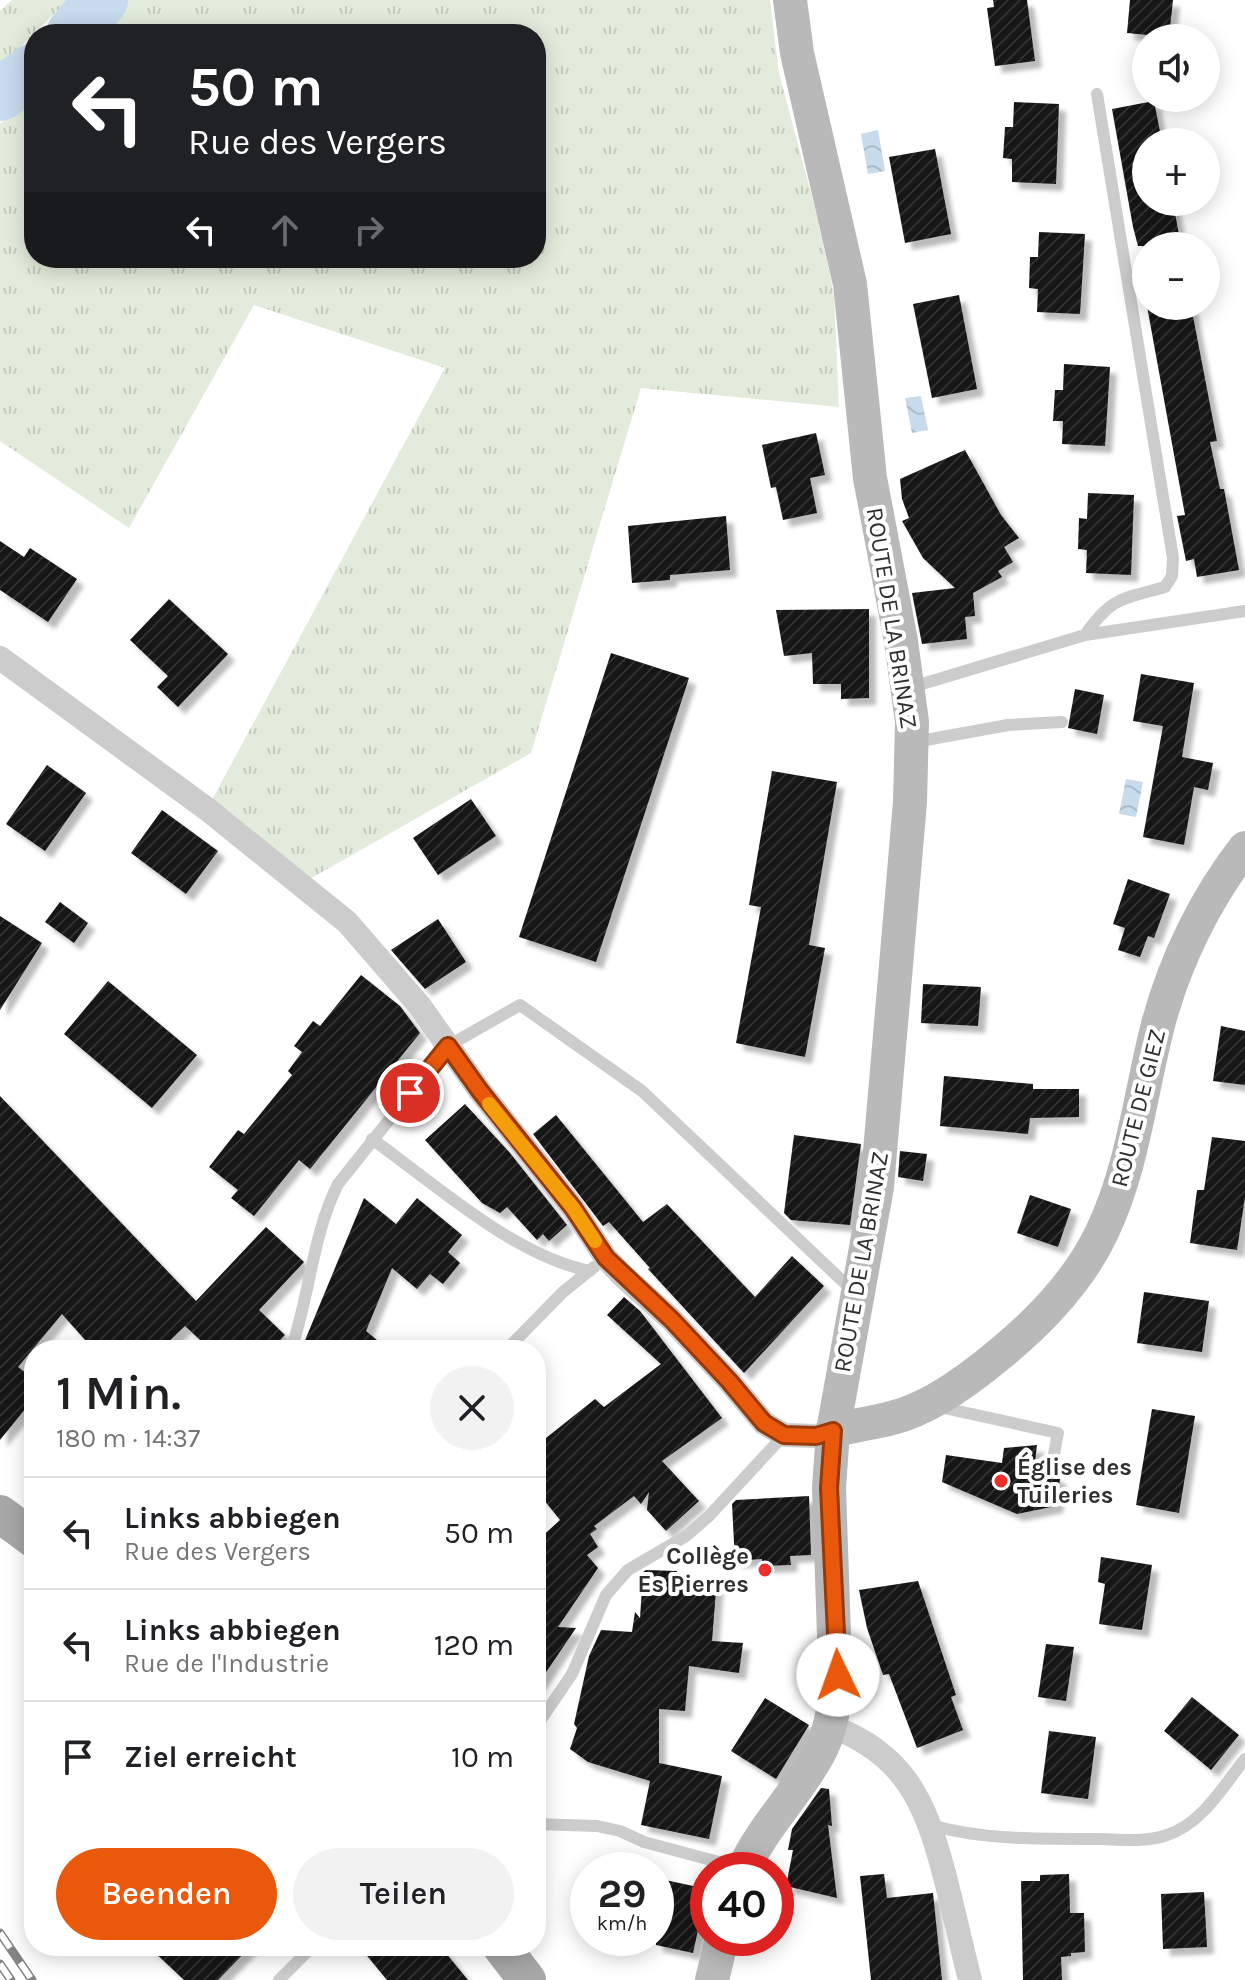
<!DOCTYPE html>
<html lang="de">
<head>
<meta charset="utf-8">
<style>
  :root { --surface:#fff; --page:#f2f2f2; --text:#202124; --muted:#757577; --line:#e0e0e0; --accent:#ea580c }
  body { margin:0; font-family:Karla,sans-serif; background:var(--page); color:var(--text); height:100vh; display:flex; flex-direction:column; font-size:30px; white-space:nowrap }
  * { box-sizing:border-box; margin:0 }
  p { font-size:26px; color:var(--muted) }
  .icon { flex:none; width:44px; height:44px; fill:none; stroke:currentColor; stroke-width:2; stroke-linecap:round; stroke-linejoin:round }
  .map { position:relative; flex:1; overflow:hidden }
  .details { position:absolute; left:24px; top:1340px; width:522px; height:616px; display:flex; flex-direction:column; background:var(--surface); border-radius:32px; box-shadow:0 4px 20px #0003 }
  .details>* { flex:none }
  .hud { position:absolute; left:24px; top:24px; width:522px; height:244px; border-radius:32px; box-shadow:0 4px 20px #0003; background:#202124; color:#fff; overflow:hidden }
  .fabs { position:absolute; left:1132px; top:24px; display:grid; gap:16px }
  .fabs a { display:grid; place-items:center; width:88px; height:88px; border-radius:50%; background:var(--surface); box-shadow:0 4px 20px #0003; font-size:40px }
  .speed { position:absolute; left:570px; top:1852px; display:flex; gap:16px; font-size:40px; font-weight:700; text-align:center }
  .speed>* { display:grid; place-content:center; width:104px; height:104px; border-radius:50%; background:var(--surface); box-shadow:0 4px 20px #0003; line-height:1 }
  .speed small { font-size:20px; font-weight:400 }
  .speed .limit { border:12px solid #d22; background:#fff; color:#111 }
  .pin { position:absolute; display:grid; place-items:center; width:68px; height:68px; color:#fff; margin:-34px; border:4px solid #fff; border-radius:50%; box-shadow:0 2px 8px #0007 }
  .me { position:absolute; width:88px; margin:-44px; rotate:357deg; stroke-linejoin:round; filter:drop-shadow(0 0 6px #0008) }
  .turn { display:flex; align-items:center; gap:28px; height:168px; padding:0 32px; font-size:36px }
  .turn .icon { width:104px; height:104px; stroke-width:2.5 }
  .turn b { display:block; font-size:56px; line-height:68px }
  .lanes { display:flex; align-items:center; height:76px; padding:0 32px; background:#0003; justify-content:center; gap:40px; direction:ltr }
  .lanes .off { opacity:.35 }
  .round { display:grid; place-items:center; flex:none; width:84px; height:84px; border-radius:42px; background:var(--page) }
  .head { display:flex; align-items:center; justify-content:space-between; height:136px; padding:0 32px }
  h1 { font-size:48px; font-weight:600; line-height:60px }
  .button { display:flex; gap:16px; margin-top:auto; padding:16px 32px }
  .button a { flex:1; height:92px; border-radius:48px; background:var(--accent); color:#fff; font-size:32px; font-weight:600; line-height:92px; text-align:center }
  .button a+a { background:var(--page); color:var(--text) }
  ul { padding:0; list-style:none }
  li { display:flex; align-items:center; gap:24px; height:112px; padding:0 32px; border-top:2px solid var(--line) }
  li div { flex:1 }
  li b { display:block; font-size:30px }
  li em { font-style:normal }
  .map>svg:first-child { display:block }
  .grass { fill:url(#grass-tufts) }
  .water { fill:url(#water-waves) }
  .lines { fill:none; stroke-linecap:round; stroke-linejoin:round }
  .river { stroke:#c7dbed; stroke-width:54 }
  .building { fill:url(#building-hatch); filter:url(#shadow) }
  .lane { stroke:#ccc; stroke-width:12 }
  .street { stroke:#ccc; stroke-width:24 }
  .secondary { stroke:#b9b9b9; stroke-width:34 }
  .primary { stroke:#a7a7a7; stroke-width:38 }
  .rail-casing { stroke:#848484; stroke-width:9 }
  .rail { stroke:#fff; stroke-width:6; stroke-dasharray:18; stroke-linecap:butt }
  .route-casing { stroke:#983908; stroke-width:20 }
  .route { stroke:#ea580c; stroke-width:14 }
  .slow { stroke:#f59e0b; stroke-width:14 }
  .poi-dot { fill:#ec2f2a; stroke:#fff; stroke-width:3 }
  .labels { text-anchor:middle; stroke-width:8; stroke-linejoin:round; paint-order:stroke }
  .street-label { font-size:24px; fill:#2f2f2f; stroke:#fff }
  .poi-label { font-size:24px; font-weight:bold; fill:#2f2f2f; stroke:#fff; text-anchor:start }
</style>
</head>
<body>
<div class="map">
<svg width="1245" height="1980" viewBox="0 0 1245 1980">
  <defs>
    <pattern id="grass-tufts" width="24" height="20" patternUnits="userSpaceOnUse" patternTransform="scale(2)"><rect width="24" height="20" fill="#e3ecdc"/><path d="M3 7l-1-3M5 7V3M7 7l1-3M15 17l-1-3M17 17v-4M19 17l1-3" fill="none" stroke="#c3cbbd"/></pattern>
    <pattern id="water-waves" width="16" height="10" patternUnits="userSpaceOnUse" patternTransform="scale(2)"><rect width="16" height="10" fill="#c7dbed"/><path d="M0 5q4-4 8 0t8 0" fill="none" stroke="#abbccc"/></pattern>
    <pattern id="building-hatch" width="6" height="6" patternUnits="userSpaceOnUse" patternTransform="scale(2)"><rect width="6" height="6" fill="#161616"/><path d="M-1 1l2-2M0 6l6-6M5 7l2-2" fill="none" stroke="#303030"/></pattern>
    <filter id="shadow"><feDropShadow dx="7" dy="7" stdDeviation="2" flood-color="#0004"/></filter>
  </defs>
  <rect width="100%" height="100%" fill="#fff"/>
  <!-- grass -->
  <path class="grass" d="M12,0H68L0,67V11Z
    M124,0H770L779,73L814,204L830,274L834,297L839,407L641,388L531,753L301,884L207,809L445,368L254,305L129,528L0,441V124L34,90V258H536V34H90Z"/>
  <!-- water -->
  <path class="water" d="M878,130L885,171L868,174L861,134Z
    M921,396L928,430L912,433L905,398Z
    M1126,779L1143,782L1136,817L1119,814Z"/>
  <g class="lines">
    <!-- river -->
    <path class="river" d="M73,34L101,0
      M0,94L34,70"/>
  </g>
  <!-- building -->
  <path class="building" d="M993,0H1027L1035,61L995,66L987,8L994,7Z
    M1130,0H1173L1169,37L1127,33Z
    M1154,101L1162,142H1146V202H1173L1181,246H1138L1133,227L1112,109Z
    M1014,102L1059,104L1056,184L1012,182V159L1003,158L1005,127H1013Z
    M935,149L951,234L905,243L889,157Z
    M1039,232L1085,234L1080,314L1037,312L1038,289L1029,288L1030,257H1038Z
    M959,295L977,389L932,398L913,304Z
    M1147,306H1191L1217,441L1210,442L1220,489H1224L1239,570L1197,577L1194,559L1186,561L1177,516L1185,515Z
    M1064,364L1110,367L1105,446L1062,444L1063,421H1053L1055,390H1063Z
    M816,433L825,475L810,478L817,513L783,520L776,487L771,488L762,445Z
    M965,450L1001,515L1019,538L1004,547L1013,562L998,571L1002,577L973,593L975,616L965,617L967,639L922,644L912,593L955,588L923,558L902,521L909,518L902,499L900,479Z
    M1088,493L1134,495L1131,575L1086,573L1087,550L1078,549L1079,518L1087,519Z
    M726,516L730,570L670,575V580L632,583L628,526Z
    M0,541L24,557L30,548L77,579L48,622L0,590Z
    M169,599L228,654L178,707L157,687L168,676L130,640Z
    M869,609V698L841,699V684H813L812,653L784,656L776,610Z
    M611,653L689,678L596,962L519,937Z
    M1141,674L1194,683L1182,757L1213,763L1208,790L1194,787L1184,845L1143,837L1163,726L1133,721Z
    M1075,689L1104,695L1097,734L1068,728Z
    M47,765L86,793L45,851L6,824Z
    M772,771L837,782L809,945L825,948L805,1057L736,1043L761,907L749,905Z
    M471,799L496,836L438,875L413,838Z
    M162,810L218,851L186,894L131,853Z
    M1128,879L1170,894L1154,938L1148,936L1140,957L1118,950L1125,928L1113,924Z
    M60,902L88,923L74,943L45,922Z
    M0,916L42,943L0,1010Z
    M438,919L466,962L425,989L391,950Z
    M361,975L400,1006L420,1033L310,1169L299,1160L254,1216L231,1198L238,1190L209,1167L238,1130L244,1134L292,1075L288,1071L302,1052L294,1046L313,1021L320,1026Z
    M108,981L197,1055L152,1108L64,1034Z
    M923,984L981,987L978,1026L921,1023Z
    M1221,1026L1245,1031V1085L1213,1081Z
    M944,1076L1033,1084V1089H1079V1117L1030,1118L1028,1134L940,1126Z
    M0,1096L196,1301L266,1227L304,1262L259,1310L285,1335L271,1350H211L185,1326L160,1350H94L62,1314L18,1367L34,1379V1398L0,1440Z
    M465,1104L510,1153L567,1225L549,1241L543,1234L537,1240L507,1207L500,1213L482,1203L425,1140Z
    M556,1115L643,1222L667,1204L755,1297L792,1256L824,1286L744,1373L648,1269L650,1268L609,1222L603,1226L533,1134Z
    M794,1135L861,1144L850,1225L791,1220L784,1213Z
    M1212,1137L1245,1141V1197L1237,1250L1190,1243L1197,1190H1204Z
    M900,1151L927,1154L923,1181L898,1177Z
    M1030,1195L1071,1209L1058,1247L1017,1233Z
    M364,1198L396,1224L417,1198L462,1235L448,1252L460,1263L443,1284L430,1274L417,1289L392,1268L366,1331L389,1350H301Z
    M1144,1292L1209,1301L1202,1352L1137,1343Z
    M624,1297L640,1311L722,1418L662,1461L699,1501L666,1531L647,1510L649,1492L641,1504L634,1496L594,1526L597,1529L590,1534L598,1547L587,1555L598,1568L558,1627L576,1628L536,1687V1585L545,1573L536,1562V1542L560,1520L536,1490V1446L595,1399L604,1407L661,1364L607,1315Z
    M1152,1409L1195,1416L1179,1513L1136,1505Z
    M1037,1445L1035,1462L1060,1479L1056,1506L1017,1514L942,1482L946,1455L1002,1463L1004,1448Z
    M809,1496L811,1555L790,1556L791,1565L762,1566V1559L735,1561L732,1504L736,1500Z
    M1101,1557L1152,1565L1142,1630L1099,1624L1105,1584L1098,1582Z
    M646,1570L677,1571L676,1580L717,1578L712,1641L743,1643L739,1673L689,1666L685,1711L659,1709V1763L722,1776L709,1839L641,1825L650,1781L588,1762L570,1749L577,1728L574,1724L589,1656L601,1630L632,1632L635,1612L640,1618L643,1572Z
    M918,1581L956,1695L951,1697L963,1730L917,1748L889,1674L883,1675L867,1628L859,1590Z
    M1046,1644L1074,1647L1066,1701L1038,1697Z
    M1192,1697L1239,1735L1211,1770L1164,1731Z
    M765,1698L809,1725L776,1779L731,1751Z
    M1049,1731L1096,1737L1088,1799L1041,1793Z
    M821,1788L829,1789L832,1826L828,1825L837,1898L786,1886L793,1850H788L792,1829Z
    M884,1874L887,1898L933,1893L942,1980H871L860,1876Z
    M1069,1874L1070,1913H1084L1085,1952L1071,1953V1956L1061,1957L1062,1980H1023L1021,1881H1040V1875Z
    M656,1878L707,1889L693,1953L656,1945Z
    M1204,1892L1207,1947L1163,1949L1161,1894Z
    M148,1946H251L218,1980H184Z
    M359,1946H440L468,1980H387Z"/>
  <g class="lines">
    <!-- lane -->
    <path class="lane" d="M1085,635C1112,596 1123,599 1165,587L1172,576L1173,558L1097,94
      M912,687L1085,635L1245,611
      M915,742L1008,725L1062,722
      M372,1139C435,1184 514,1256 590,1271
      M291,1350C310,1295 312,1236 338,1184L448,1046L520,1005L642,1091L853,1291
      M506,1350L563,1292L594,1267
      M935,1406L1058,1433L1054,1454
      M536,1727L572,1674L606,1595L628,1570L686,1536L709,1516L784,1435
      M536,1824L597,1826L620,1831L644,1842L741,1868
      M930,1825C984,1840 1038,1839 1094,1839C1118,1839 1144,1843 1167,1835C1202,1824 1224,1785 1245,1759
      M279,1980L313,1946"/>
    <!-- street -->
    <path class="street" d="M0,658L207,809L347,922L419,1005L480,1091L573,1208L606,1258L622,1275L672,1320L729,1381L764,1423L784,1435L816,1436L833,1431
      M830,1726C904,1753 925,1801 944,1873C953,1908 961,1944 970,1980"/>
    <!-- secondary -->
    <path class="secondary" d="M833,1431C860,1423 889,1422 915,1410C946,1397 976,1374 1001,1353C1041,1320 1080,1279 1102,1232C1134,1165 1140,1092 1159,1021C1176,959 1206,898 1245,848
      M743,1870C762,1828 796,1795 818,1755C829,1736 832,1716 836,1695L829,1488L833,1431L877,1187L910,802L912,722L901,641L870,478L850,284L797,53L790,0
      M712,1980L722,1938"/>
    <!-- primary -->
    <path class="primary" d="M0,1514L34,1539
      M501,1946L527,1980"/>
    <defs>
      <path id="rail" d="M0,1933L32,1980
        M0,1964L11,1980"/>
    </defs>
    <!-- rail casing -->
    <use href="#rail" class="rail-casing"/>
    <!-- rail -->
    <use href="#rail" class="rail"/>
  </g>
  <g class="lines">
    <defs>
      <path id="route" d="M410,1093L448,1046L480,1091L573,1208L606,1258L672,1320L729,1381L764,1423L784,1435L816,1436L833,1431L829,1488L838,1675"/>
    </defs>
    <!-- route casing -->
    <use href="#route" class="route-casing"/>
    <!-- route -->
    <use href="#route" class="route"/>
    <!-- slow -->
    <path class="slow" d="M489,1104L573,1208L595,1241"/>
  </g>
  <!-- markers -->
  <g class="poi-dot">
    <circle cx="1001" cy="1481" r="8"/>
    <circle cx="765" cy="1570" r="8"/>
  </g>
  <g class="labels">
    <!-- street labels -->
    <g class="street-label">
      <text transform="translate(892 618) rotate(81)" y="8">ROUTE DE LA BRINAZ</text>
      <text transform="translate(1138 1108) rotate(-76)" y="8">ROUTE DE GIEZ</text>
      <text transform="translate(861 1262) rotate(-80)" y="8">ROUTE DE LA BRINAZ</text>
    </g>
    <!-- poi labels -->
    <g class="poi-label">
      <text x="1017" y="1475">Église des<tspan x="1017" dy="28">Tuileries</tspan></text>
      <text x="749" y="1564" text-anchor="end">Collège<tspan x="749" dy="28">Es Pierres</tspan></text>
    </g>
  </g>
</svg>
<div class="fabs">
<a><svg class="icon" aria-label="sound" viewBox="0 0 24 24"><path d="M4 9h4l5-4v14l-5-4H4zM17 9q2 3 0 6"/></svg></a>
<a>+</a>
<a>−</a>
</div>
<div class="speed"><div>29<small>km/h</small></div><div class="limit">40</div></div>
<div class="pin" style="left:410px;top:1093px;background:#d93025"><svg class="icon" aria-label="arrive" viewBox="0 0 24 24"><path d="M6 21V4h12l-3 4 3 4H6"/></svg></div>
<svg class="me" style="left:838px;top:1675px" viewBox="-20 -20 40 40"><circle r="19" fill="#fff"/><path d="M0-13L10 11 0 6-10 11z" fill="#ea580c"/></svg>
<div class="hud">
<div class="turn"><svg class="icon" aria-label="left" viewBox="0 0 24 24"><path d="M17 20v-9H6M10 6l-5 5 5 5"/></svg><div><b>50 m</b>Rue des Vergers</div></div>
<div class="lanes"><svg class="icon" aria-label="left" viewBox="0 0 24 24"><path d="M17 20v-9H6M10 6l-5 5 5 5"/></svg><svg class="icon off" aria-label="ahead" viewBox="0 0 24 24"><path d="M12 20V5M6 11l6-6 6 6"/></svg><svg class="icon off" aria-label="right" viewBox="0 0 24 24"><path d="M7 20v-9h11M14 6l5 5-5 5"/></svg></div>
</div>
<section class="details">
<div class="head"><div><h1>1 Min.</h1><p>180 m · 14:37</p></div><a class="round"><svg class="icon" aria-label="close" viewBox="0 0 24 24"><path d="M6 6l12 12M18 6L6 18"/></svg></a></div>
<ul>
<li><svg class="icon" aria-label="left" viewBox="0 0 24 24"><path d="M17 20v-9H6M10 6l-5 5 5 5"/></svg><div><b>Links abbiegen</b><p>Rue des Vergers</p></div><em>50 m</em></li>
<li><svg class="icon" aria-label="left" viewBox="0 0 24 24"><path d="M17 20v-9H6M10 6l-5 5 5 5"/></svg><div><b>Links abbiegen</b><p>Rue de l'Industrie</p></div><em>120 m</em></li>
<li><svg class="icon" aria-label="arrive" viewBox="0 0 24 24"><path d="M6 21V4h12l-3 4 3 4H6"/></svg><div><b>Ziel erreicht</b></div><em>10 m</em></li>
</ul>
<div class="button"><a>Beenden</a><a>Teilen</a></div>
</section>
</div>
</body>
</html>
